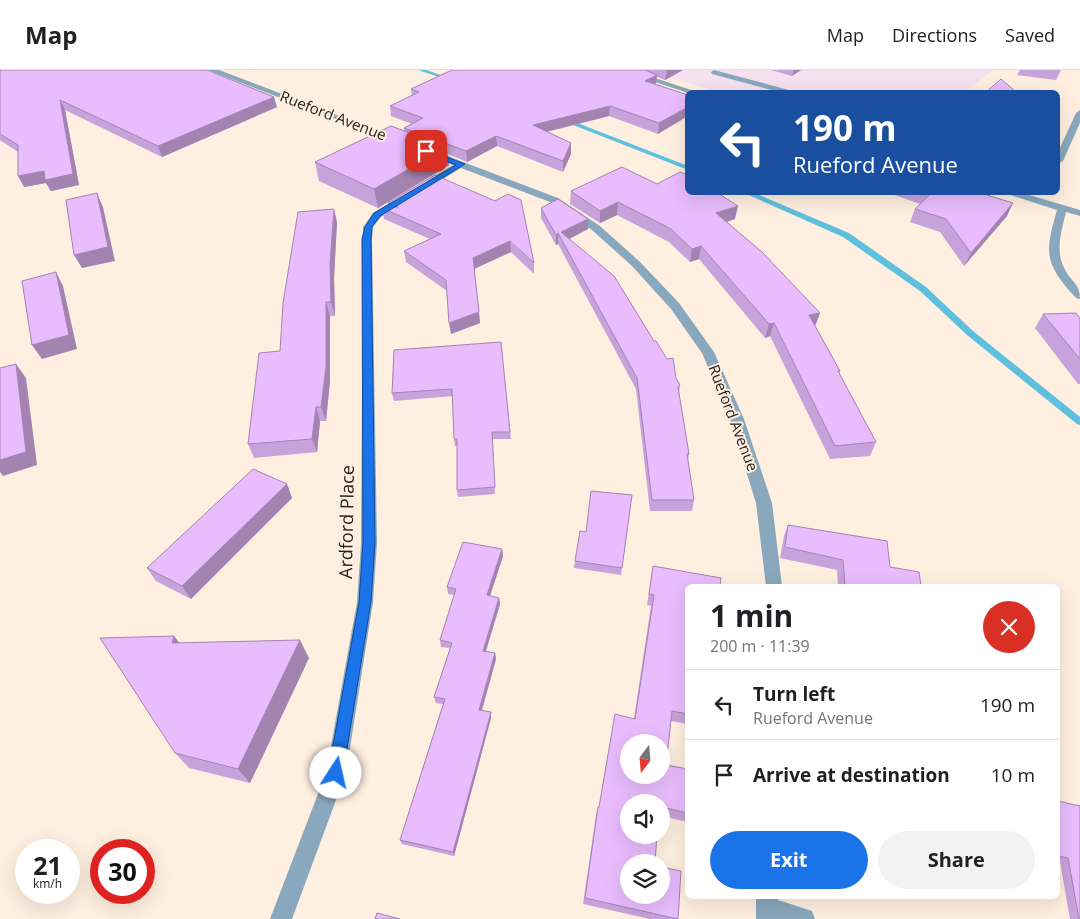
<!DOCTYPE html>
<html lang="en">
<head>
<meta charset="utf-8">
<style>
  :root { --surface:#fff; --page:#f2f2f2; --text:#202124; --muted:#757577; --line:#e0e0e0; --accent:#1a73e8 }
  body { margin:0; font-family:"Open Sans",sans-serif; background:var(--page); color:var(--text); height:100vh; display:flex; flex-direction:column; font-size:19px; white-space:nowrap }
  * { box-sizing:border-box; margin:0 }
  p { font-size:16px; color:var(--muted) }
  .icon { flex:none; width:28px; height:28px; fill:none; stroke:currentColor; stroke-width:2; stroke-linecap:round; stroke-linejoin:round }
  .map { position:relative; flex:1; overflow:hidden }
  .panel { position:absolute; left:685px; top:514px; width:375px; height:315px; display:flex; flex-direction:column; background:var(--surface); border-radius:8px; box-shadow:0 5px 20px #0002 }
  .panel>* { flex:none }
  .top-card { position:absolute; left:685px; top:20px; width:375px; height:105px; border-radius:8px; box-shadow:0 5px 20px #0002; background:#1a4fa0; color:#fff; overflow:hidden }
  .needle { width:32px; rotate:196deg }
  .controls { position:absolute; left:620px; top:664px; display:grid; gap:10px }
  .controls a { display:grid; place-items:center; width:50px; height:50px; border-radius:50%; background:var(--surface); box-shadow:0 5px 20px #0002; font-size:25px }
  .speed { position:absolute; left:15px; top:769px; display:flex; gap:10px; font-size:25px; font-weight:700; text-align:center }
  .speed>* { display:grid; place-content:center; width:65px; height:65px; border-radius:50%; background:var(--surface); box-shadow:0 5px 20px #0002; line-height:1 }
  .speed small { font-size:12px; font-weight:400 }
  .speed .limit { border:8px solid #d22; background:#fff; color:#111 }
  .pin { position:absolute; display:grid; place-items:center; width:42px; height:42px; color:#fff; margin:-21px; border-radius:10px; box-shadow:0 2px 8px #0006 }
  .me { position:absolute; width:55px; margin:-28px; rotate:10deg; stroke-linejoin:round; filter:drop-shadow(0 0 4px #0008) }
  .turn { display:flex; align-items:center; gap:18px; height:105px; padding:0 25px; font-size:22px }
  .turn .icon { width:65px; height:65px; stroke-width:2.5 }
  .turn b { display:block; font-size:35px; line-height:42px }
  .round { display:grid; place-items:center; flex:none; width:52px; height:52px; border-radius:26px; background:var(--page) }
  .summary { display:flex; align-items:center; justify-content:space-between; height:85px; padding:0 25px }
  h1 { font-size:30px; font-weight:700; line-height:38px }
  .action { display:flex; gap:10px; margin-top:auto; padding:10px 25px }
  .action a { flex:1; height:58px; border-radius:30px; background:var(--accent); color:#fff; font-size:20px; font-weight:700; line-height:58px; text-align:center }
  .action a+a { background:var(--page); color:var(--text) }
  ul { padding:0; list-style:none }
  li { display:flex; align-items:center; gap:15px; height:70px; padding:0 25px; border-top:1px solid var(--line) }
  li div { flex:1 }
  li b { display:block; font-size:19px }
  li em { font-style:normal }
  header { display:flex; align-items:center; gap:30px; box-sizing:border-box; height:70px; padding:0 25px; background:var(--surface); border-bottom:1px solid var(--line) }
  header strong { font-size:24px }
  nav { display:flex; gap:28px; margin-inline-start:auto; font-size:18px }
  .map>svg:first-child { display:block }
  .education { fill:#f5e1f0 }
  .lines { fill:none; stroke-linecap:round; stroke-linejoin:round }
  .stream { fill:#5ec0de; fill-rule:evenodd }
  .minor { fill:#89a8bd; fill-rule:evenodd }
  .wall { fill:#c8a2da }
  .shaded-wall { fill:#a384b1 }
  .building { fill:#e9bcfd; stroke:#a384b1; fill-rule:evenodd }
  .route { fill:#1a73e8; stroke:#114b97 }
  .labels { text-anchor:middle; stroke-width:4; stroke-linejoin:round; paint-order:stroke }
  .far-street-label { font-size:15px; fill:#29221b; stroke:#feefe0 }
  .street-label { font-size:18px; fill:#29221b; stroke:#feefe0 }
</style>
</head>
<body>
<header>
<strong>Map</strong>
<nav><a>Map</a><a>Directions</a><a>Saved</a></nav>
</header>
<div class="map">
<svg width="1080" height="849" viewBox="0 0 1080 849">
  <rect width="100%" height="100%" fill="#feefe0"/>
  <!-- education -->
  <path class="education" d="M646,0H993L965,22H718Z"/>
  <g class="lines">
    <!-- stream -->
    <path class="stream" d="M418,0H426L456,10L451,11Z
      M563,49H567L688,96V100L563,51Z
      M742,122H752L849,163L926,217L973,261L1080,347V355L1077,354L967,265L920,221L843,167Z"/>
    <!-- minor -->
    <path class="minor" d="M208,0H219L400,69L398,71H392Z
      M619,0H631L697,22L688,23Z
      M714,0L789,20L790,22H779L712,4L711,2Z
      M1080,40V53L1063,91L1058,94V82L1076,43Z
      M429,79L558,128L600,156L640,192L679,233L714,282L744,349L772,433L782,516H766L756,433L730,349L702,283L671,239L632,196L592,160L550,132L461,98L381,147L373,157L372,169L377,473L373,532L346,703L292,849H270L326,703L357,532L361,473L363,157L373,143L453,95L426,84V80Z
      M1001,122H1019L1080,140V146L1066,142C1061,163 1054,184 1067,203C1074,214 1080,215 1080,229L1076,228C1045,194 1044,184 1057,140Z
      M756,826H778V830L812,841L815,849H756Z"/>
  </g>
  <!-- wall -->
  <path class="wall" d="M0,0L277,37L162,87L65,40L79,115L51,121L46,113L24,117L18,82L0,70Z
    M452,0H683L665,10L657,7L656,14L688,25L658,64L609,46L547,62L571,73V84L563,102L497,76L467,92L448,84L449,95L378,138L319,111L315,92L404,61V58L412,54L391,46L390,36L412,26L411,19Z
    M771,0H801L792,6Z
    M1020,0H1061L1056,10L1017,5Z
    M435,105L534,193V204L511,182L474,199L480,253L451,264L447,221L406,192L404,181L430,169L384,149L382,138H389L388,133Z
    M657,114L735,149L727,152L820,243L815,256L840,301L839,304L876,372L870,386L830,389L770,266L765,268L699,189L690,192L669,172L617,145L600,153L570,134L571,121Z
    M886,122H989L988,125L1007,146L964,196L940,162L910,152L915,139L920,134Z
    M541,138L588,159L569,169L676,308L680,315L679,323L689,384L688,390L694,430L692,441H650L636,319L558,174L556,175L541,148Z
    M337,152L334,208L335,246H330V311L326,351H320L317,382L254,388L248,374L280,281Z
    M1043,244L1080,248V314H1078L1035,258Z
    M501,272L511,369H492L495,424L458,427L457,420V376H455L454,369L453,326L394,331L392,323Z
    M287,414L292,428L191,529L156,511L147,498Z
    M632,425L621,505L574,498L575,491L586,462Z
    M788,455L890,497L921,516H838L837,500L780,488L784,466Z
    M502,479L503,486L490,526L499,528L500,534L486,581L495,583L496,589L482,641L491,642V648L454,786L402,774L400,770L443,634L436,633L434,627L450,578L441,577L440,570L454,525L448,524L447,517Z
    M653,496L688,516V654L671,651L666,695L688,699V752L661,746V732L629,792L681,801L677,849H650L583,834L596,745L634,648L651,536L647,535Z
    M174,566L179,573L309,588L250,713L189,698L175,683Z
    M1058,731L1080,849H1070L1060,792H1058Z"/>
  <!-- shaded-wall -->
  <path class="shaded-wall" d="M667,0H683L665,10Z
    M794,0H801L792,6Z
    M657,5L656,14L645,11Z
    M274,27L277,37L162,87L158,76Z
    M60,30L65,40L79,115L51,121L46,113L24,117L18,106L44,101Z
    M610,36L609,46L533,65V55Z
    M688,37V46L658,64L659,53Z
    M496,66L497,76L467,92L466,81Z
    M571,73V84L563,102V91Z
    M447,77L449,95L378,138L374,119Z
    M97,123L103,137L115,191L82,198L74,185Z
    M618,132L617,145L600,153V141Z
    M1013,133L1007,146L964,196L971,183Z
    M738,136L735,149L714,156L716,143Z
    M334,139L337,152L334,208L335,246L331,232L330,194Z
    M588,149V159L563,172L561,162Z
    M558,163V174L556,175V165Z
    M510,171L511,182L474,199L473,188Z
    M701,176L699,189L690,192L692,179Z
    M56,202L63,216L77,279L42,289L32,275Z
    M326,232L330,246V311L326,351L321,337Z
    M479,242L480,253L451,264L449,253Z
    M820,243L815,256L804,258L809,245Z
    M774,253L770,266L765,268L769,254Z
    M16,294L26,308L37,395L3,406L0,402V390Z
    M316,337L320,351L317,382L312,369Z
    M287,414L292,428L191,529L182,516Z
    M502,479L503,486L488,532L487,525Z
    M499,528L500,534L484,587L483,581Z
    M174,566L187,583L172,573Z
    M300,570L309,588L250,713L238,699Z
    M495,583L496,589L480,646L479,640Z
    M491,642V648L454,786L453,782Z"/>
  <!-- building -->
  <path class="building" d="M0,0H207L274,27L158,76L60,30L73,104L45,110L44,101L18,106V75L0,64Z
    M452,0H645L657,5L645,11L688,25V37L659,53L610,36L533,55L571,73L563,91L496,66L466,81L404,58L423,48L390,36L419,22L411,19Z
    M1001,9L1016,22H986Z
    M391,56L447,77L374,119L315,92Z
    M622,97L657,114L680,102L688,105V122H716L738,136L716,143L762,182L820,243L809,245L840,301H838L876,372L835,376L774,253L769,254L701,176L692,179L671,159L618,132L600,141L571,121Z
    M435,105L495,131L508,124L521,130L534,193L510,171L473,188L479,242L449,253L446,210L404,181L441,164L382,138L398,137L388,133Z
    M932,122H988L987,125L1013,133L971,183L946,149L915,139Z
    M97,123L108,177L74,185L66,130Z
    M558,129L588,149L561,162L614,206L654,271H656L667,289L673,288L676,308L680,315L678,317L689,384H687L694,430H652L637,308L558,163L556,165L541,138Z
    M334,139L330,194L331,232H326V297L321,337H316L312,369L248,374L259,283L280,281L283,233L298,142Z
    M56,202L69,265L32,275L22,211Z
    M1076,243L1080,248V289L1043,244Z
    M501,272L510,362H492L495,417L457,420V369H454L452,319L392,323L394,280Z
    M16,294L26,382L0,390V298Z
    M253,399L287,414L182,516L147,498Z
    M591,421L632,425L622,498L575,491L580,461L586,462Z
    M788,455L887,471L890,497L919,502L921,516H845L843,490L785,477Z
    M463,472L502,479L487,525L499,528L483,581L495,583L479,640L491,642L453,782L400,770L445,629L434,627L452,573L440,570L456,519L447,517Z
    M653,496L721,508L720,516H688V644L672,641L666,695L688,699V743L661,737V732H629V765H657L655,792H629V825H661V797L681,801L678,849L585,828L598,737H599L615,644L635,649L654,525L649,524ZM629,672H661V705H629Z
    M174,566L172,573L300,570L238,699L175,683L100,568Z
    M1058,731L1080,736V849H1079L1068,788L1058,786Z
    M377,843L400,849H375Z"/>
  <!-- route -->
  <path class="route" d="M426,79L465,94L380,146L372,157L371,169L375,473L371,532L343,703L341,708L336,710L331,708L328,703L359,532L363,473L362,169L365,157L374,143L456,95L423,82L422,81Z"/>
  <g class="labels">
    <!-- far-street labels -->
    <g class="far-street-label">
      <text transform="translate(333 46) rotate(21)" y="5">Rueford Avenue</text>
      <text transform="translate(733 348) rotate(69)" y="5">Rueford Avenue</text>
    </g>
    <!-- street labels -->
    <g class="street-label">
      <text transform="translate(347 452) rotate(-89)" y="6">Ardford Place</text>
    </g>
  </g>
</svg>
<div class="controls">
<a><svg class="needle" viewBox="-14 -14 28 28"><path d="M0-13l5 13h-10z" fill="#e53935"/><path d="M0 13l5-13h-10z" fill="#757577"/></svg></a>
<a><svg class="icon" aria-label="sound" viewBox="0 0 24 24"><path d="M4 9h4l5-4v14l-5-4H4zM17 9q2 3 0 6"/></svg></a>
<a><svg class="icon" aria-label="layers" viewBox="0 0 24 24"><path d="M12 4l9 5-9 5-9-5zM3 14l9 5 9-5"/></svg></a>
</div>
<div class="speed"><div>21<small>km/h</small></div><div class="limit">30</div></div>
<div class="pin" style="left:426px;top:81px;background:#d93025"><svg class="icon" aria-label="arrive" viewBox="0 0 24 24"><path d="M6 21V4h12l-3 4 3 4H6"/></svg></div>
<svg class="me" style="left:336px;top:703px" viewBox="-20 -20 40 40"><circle r="19" fill="#fff"/><path d="M0-13L10 11 0 6-10 11z" fill="#1a73e8"/></svg>
<div class="top-card">
<div class="turn"><svg class="icon" aria-label="left" viewBox="0 0 24 24"><path d="M17 20v-9H6M10 6l-5 5 5 5"/></svg><div><b>190 m</b>Rueford Avenue</div></div>
</div>
<section class="panel">
<div class="summary"><div><h1>1 min</h1><p>200 m · 11:39</p></div><a class="round" style="background:#d93025;color:#fff"><svg class="icon" aria-label="close" viewBox="0 0 24 24"><path d="M6 6l12 12M18 6L6 18"/></svg></a></div>
<ul>
<li><svg class="icon" aria-label="left" viewBox="0 0 24 24"><path d="M17 20v-9H6M10 6l-5 5 5 5"/></svg><div><b>Turn left</b><p>Rueford Avenue</p></div><em>190 m</em></li>
<li><svg class="icon" aria-label="arrive" viewBox="0 0 24 24"><path d="M6 21V4h12l-3 4 3 4H6"/></svg><div><b>Arrive at destination</b></div><em>10 m</em></li>
</ul>
<div class="action"><a>Exit</a><a>Share</a></div>
</section>
</div>
</body>
</html>
